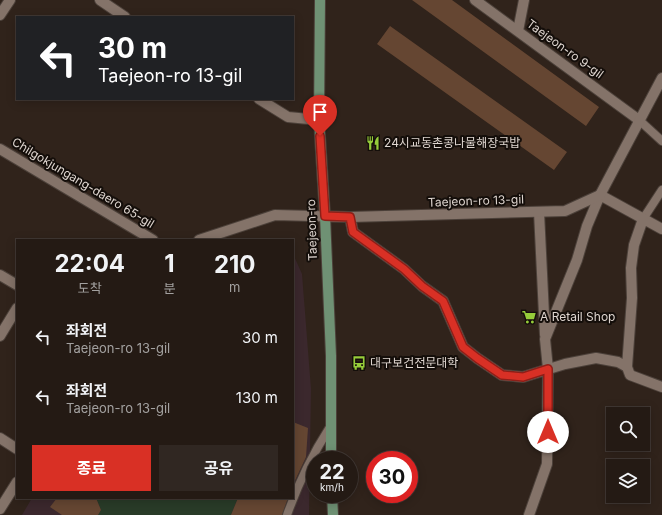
<!DOCTYPE html>
<html lang="ko">
<head>
<meta charset="utf-8">
<style>
  :root { --surface:#241a14; --page:#302722; --text:#f1f3f6; --muted:#a3a1a0; --line:#413834; --accent:#d93025 }
  body { margin:0; font-family:Inter,"Noto Sans KR",sans-serif; background:var(--page); color:var(--text); height:100vh; display:flex; flex-direction:column; font-size:15px; white-space:nowrap }
  * { box-sizing:border-box; margin:0 }
  p { font-size:13px; color:var(--muted) }
  .icon { flex:none; width:22px; height:22px; fill:none; stroke:currentColor; stroke-width:2; stroke-linecap:round; stroke-linejoin:round }
  .map { position:relative; flex:1; overflow:hidden }
  .sheet { position:absolute; left:16px; top:239px; width:278px; height:260px; display:flex; flex-direction:column; background:var(--surface); border-radius:0px; box-shadow:0 2px 10px #0003,0 0 0 1px var(--line) }
  .sheet>* { flex:none }
  .banner { position:absolute; left:16px; top:16px; width:278px; height:84px; border-radius:0px; box-shadow:0 2px 10px #0003,0 0 0 1px var(--line); background:#202124; color:#fff; overflow:hidden }
  .controls { position:absolute; left:606px; top:407px; display:grid; gap:8px }
  .controls a { display:grid; place-items:center; width:44px; height:44px; border-radius:0px; background:var(--surface); box-shadow:0 2px 10px #0003,0 0 0 1px var(--line); font-size:20px }
  .speed { position:absolute; left:306px; top:451px; display:flex; gap:8px; font-size:20px; font-weight:700; text-align:center }
  .speed>* { display:grid; place-content:center; width:52px; height:52px; border-radius:50%; background:var(--surface); box-shadow:0 2px 10px #0003,0 0 0 1px var(--line); line-height:1 }
  .speed small { font-size:10px; font-weight:400 }
  .speed .limit { border:6px solid #d22; background:#fff; color:#111 }
  .pin { position:absolute; display:grid; place-items:center; width:34px; height:34px; color:#fff; margin:-41px -17px; border-radius:50% 50% 50% 0; rotate:-45deg; box-shadow:0 0 4px #0007 }
  .pin .icon { rotate:45deg }
  .me { position:absolute; width:44px; margin:-22px; rotate:0deg; stroke-linejoin:round; filter:drop-shadow(0 0 3px #0008) }
  .turn { display:flex; align-items:center; gap:14px; height:84px; padding:0 16px; font-size:18px }
  .turn .icon { width:52px; height:52px; stroke-width:2.5 }
  .turn b { display:block; font-size:28px; line-height:34px }
  .eta { display:flex; justify-content:space-evenly; align-items:center; height:68px; text-align:center }
  .eta b { font-size:24px; font-weight:700; line-height:28px }
  .action { display:flex; gap:8px; margin-top:auto; padding:8px 16px }
  .action a { flex:1; height:46px; border-radius:0px; background:var(--accent); color:#fff; font-size:16px; font-weight:700; line-height:46px; text-align:center }
  .action a+a { background:var(--page); color:var(--text) }
  ul { padding:0; list-style:none }
  li { display:flex; align-items:center; gap:12px; height:60px; padding:0 16px }
  li div { flex:1 }
  li b { display:block; font-size:15px }
  li em { font-style:normal }
  .map>svg:first-child { display:block }
  .education { fill:#3b282d }
  .green { fill:#293b28 }
  .building { fill:#654632 }
  .lines { fill:none; stroke-linecap:round; stroke-linejoin:round }
  .lane-casing { stroke:#4c413a; stroke-width:10 }
  .street-casing { stroke:#4c413a; stroke-width:12 }
  .secondary-casing { stroke:#4c413a; stroke-width:12 }
  .primary-casing { stroke:#4c413a; stroke-width:12 }
  .lane { stroke:#847369; stroke-width:8 }
  .street { stroke:#847369; stroke-width:10 }
  .secondary { stroke:#847369; stroke-width:10 }
  .primary { stroke:#6f9174; stroke-width:10 }
  .route-casing { stroke:#8d1f18; stroke-width:10 }
  .route { stroke:#d93025; stroke-width:7 }
  .labels { text-anchor:middle; stroke-width:4; stroke-linejoin:round; paint-order:stroke }
  .street-label { font-size:12px; fill:#dfd6d0; stroke:#140e0a }
  .poi-label { font-size:12px; fill:#dfd6d0; stroke:#140e0a; text-anchor:start }
</style>
</head>
<body>
<div class="map">
<svg width="662" height="515" viewBox="0 0 662 515">
  <rect width="100%" height="100%" fill="#30231b"/>
  <!-- education -->
  <path class="education" d="M293,254L302,274L311,389L309,515H22L32,498H293Z"/>
  <!-- green -->
  <path class="green" d="M96,498H238L231,515H98L101,510Z"/>
  <!-- building -->
  <path class="building" d="M412,0H452L599,107L586,126Z
    M390,26L567,152L554,170L377,44Z
    M293,422L308,428L306,457L293,485Z
    M57,498H96L101,510L98,515H62L50,507Z
    M238,498H288L282,515H231Z"/>
  <g class="lines">
    <defs>
      <path id="lane" d="M639,120L662,141
        M643,219L662,190
        M287,515C298,484 312,455 330,427"/>
      <path id="street" d="M100,0L125,17
        M475,0L639,120
        M0,15L10,0
        M518,31L524,0
        M259,99L288,117L319,120
        M539,212L545,335
        M350,217L353,232L404,269L422,286L443,301L463,347L477,358L502,375L523,377L565,364L596,358L618,362L627,367L630,375L662,387
        M0,275L17,285
        M0,336L17,308
        M627,367L632,298L631,268L634,245L643,219
        M0,438L17,449
        M529,515L547,464L548,369L545,339L577,260L587,226L600,195L662,229"/>
      <path id="secondary" d="M0,149L153,240
        M199,240L275,215L350,217L565,211L600,195L662,78
        M0,509L17,482"/>
      <path id="primary" d="M320,0L319,120L325,216L331,356V460
        M332,494L333,515"/>
    </defs>
    <!-- lane casing -->
    <use href="#lane" class="lane-casing"/>
    <!-- street casing -->
    <use href="#street" class="street-casing"/>
    <!-- secondary casing -->
    <use href="#secondary" class="secondary-casing"/>
    <!-- primary casing -->
    <use href="#primary" class="primary-casing"/>
    <!-- lane -->
    <use href="#lane" class="lane"/>
    <!-- street -->
    <use href="#street" class="street"/>
    <!-- secondary -->
    <use href="#secondary" class="secondary"/>
    <!-- primary -->
    <use href="#primary" class="primary"/>
  </g>
  <g class="lines">
    <defs>
      <path id="route" d="M320,136L325,216L350,217L353,232L404,269L422,286L443,301L463,347L477,358L502,375L523,377L548,369V432"/>
    </defs>
    <!-- route casing -->
    <use href="#route" class="route-casing"/>
    <!-- route -->
    <use href="#route" class="route"/>
  </g>
  <!-- icons -->
  <defs>
    <symbol id="restaurant-bare" viewBox="-9 -9 18 18"><path d="M-5-6h1v4h1v-4h1v4h1v-4h1v5L-1.5 .5V6h-2V.5L-5-1ZM5-6V6H3V1.5H1.5Q1.5-4 5-6Z" fill="#96cc3a" stroke="#140e0a" stroke-width="2.5" paint-order="stroke"/></symbol>
    <symbol id="supermarket-bare" viewBox="-9 -9 18 18"><path d="M-6-5.5h2.5l.6 2H6L4.5 2H-2.5L-4.4-4H-6ZM-1.5 3.2a1.3 1.3 0 1 0 .1 0ZM3 3.2a1.3 1.3 0 1 0 .1 0Z" fill="#96cc3a" stroke="#140e0a" stroke-width="2.5" paint-order="stroke"/></symbol>
    <symbol id="bus-bare" viewBox="-9 -9 18 18"><path d="M-5-6H5V4H4V6H2V4H-2V6H-4V4H-5ZM-3.5-4V0h7V-4ZM-3.5 1.2v1.5H-2V1.2ZM2 1.2v1.5H3.5V1.2Z" fill="#96cc3a" stroke="#140e0a" stroke-width="2.5" paint-order="stroke"/></symbol>
  </defs>
  <g fill-rule="evenodd">
    <use href="#restaurant-bare" x="363" y="133" width="20" height="20"/>
    <use href="#supermarket-bare" x="519" y="307" width="20" height="20"/>
    <use href="#bus-bare" x="349" y="353" width="20" height="20"/>
  </g>
  <g class="labels">
    <!-- street labels -->
    <g class="street-label">
      <text transform="translate(565 49) rotate(36)" y="4">Taejeon-ro 9-gil</text>
      <text transform="translate(83 183) rotate(31)" y="4">Chilgokjungang-daero 65-gil</text>
      <text transform="translate(476 201) rotate(-2)" y="4">Taejeon-ro 13-gil</text>
      <text transform="translate(312 230) rotate(-92)" y="4">Taejeon-ro</text>
    </g>
    <!-- poi labels -->
    <g class="poi-label">
      <text x="384" y="147">24시교동촌콩나물해장국밥</text>
      <text x="540" y="321">A Retail Shop</text>
      <text x="370" y="367">대구보건전문대학</text>
    </g>
  </g>
</svg>
<div class="controls">
<a><svg class="icon" aria-label="search" viewBox="0 0 24 24"><circle cx="10" cy="10" r="6"/><path d="M15 15l6 6"/></svg></a>
<a><svg class="icon" aria-label="layers" viewBox="0 0 24 24"><path d="M12 4l9 5-9 5-9-5zM3 14l9 5 9-5"/></svg></a>
</div>
<div class="speed"><div>22<small>km/h</small></div><div class="limit">30</div></div>
<div class="pin" style="left:320px;top:136px;background:#d93025"><svg class="icon" aria-label="arrive" viewBox="0 0 24 24"><path d="M6 21V4h12l-3 4 3 4H6"/></svg></div>
<svg class="me" style="left:548px;top:432px" viewBox="-20 -20 40 40"><circle r="19" fill="#fff"/><path d="M0-13L10 11 0 6-10 11z" fill="#d93025"/></svg>
<div class="banner">
<div class="turn"><svg class="icon" aria-label="left" viewBox="0 0 24 24"><path d="M17 20v-9H6M10 6l-5 5 5 5"/></svg><div><b>30 m</b>Taejeon-ro 13-gil</div></div>
</div>
<section class="sheet">
<div class="eta">
<div><b>22:04</b><p>도착</p></div>
<div><b>1</b><p>분</p></div>
<div><b>210</b><p>m</p></div>
</div>
<ul>
<li><svg class="icon" aria-label="left" viewBox="0 0 24 24"><path d="M17 20v-9H6M10 6l-5 5 5 5"/></svg><div><b>좌회전</b><p>Taejeon-ro 13-gil</p></div><em>30 m</em></li>
<li><svg class="icon" aria-label="left" viewBox="0 0 24 24"><path d="M17 20v-9H6M10 6l-5 5 5 5"/></svg><div><b>좌회전</b><p>Taejeon-ro 13-gil</p></div><em>130 m</em></li>
</ul>
<div class="action"><a>종료</a><a>공유</a></div>
</section>
</div>
</body>
</html>
